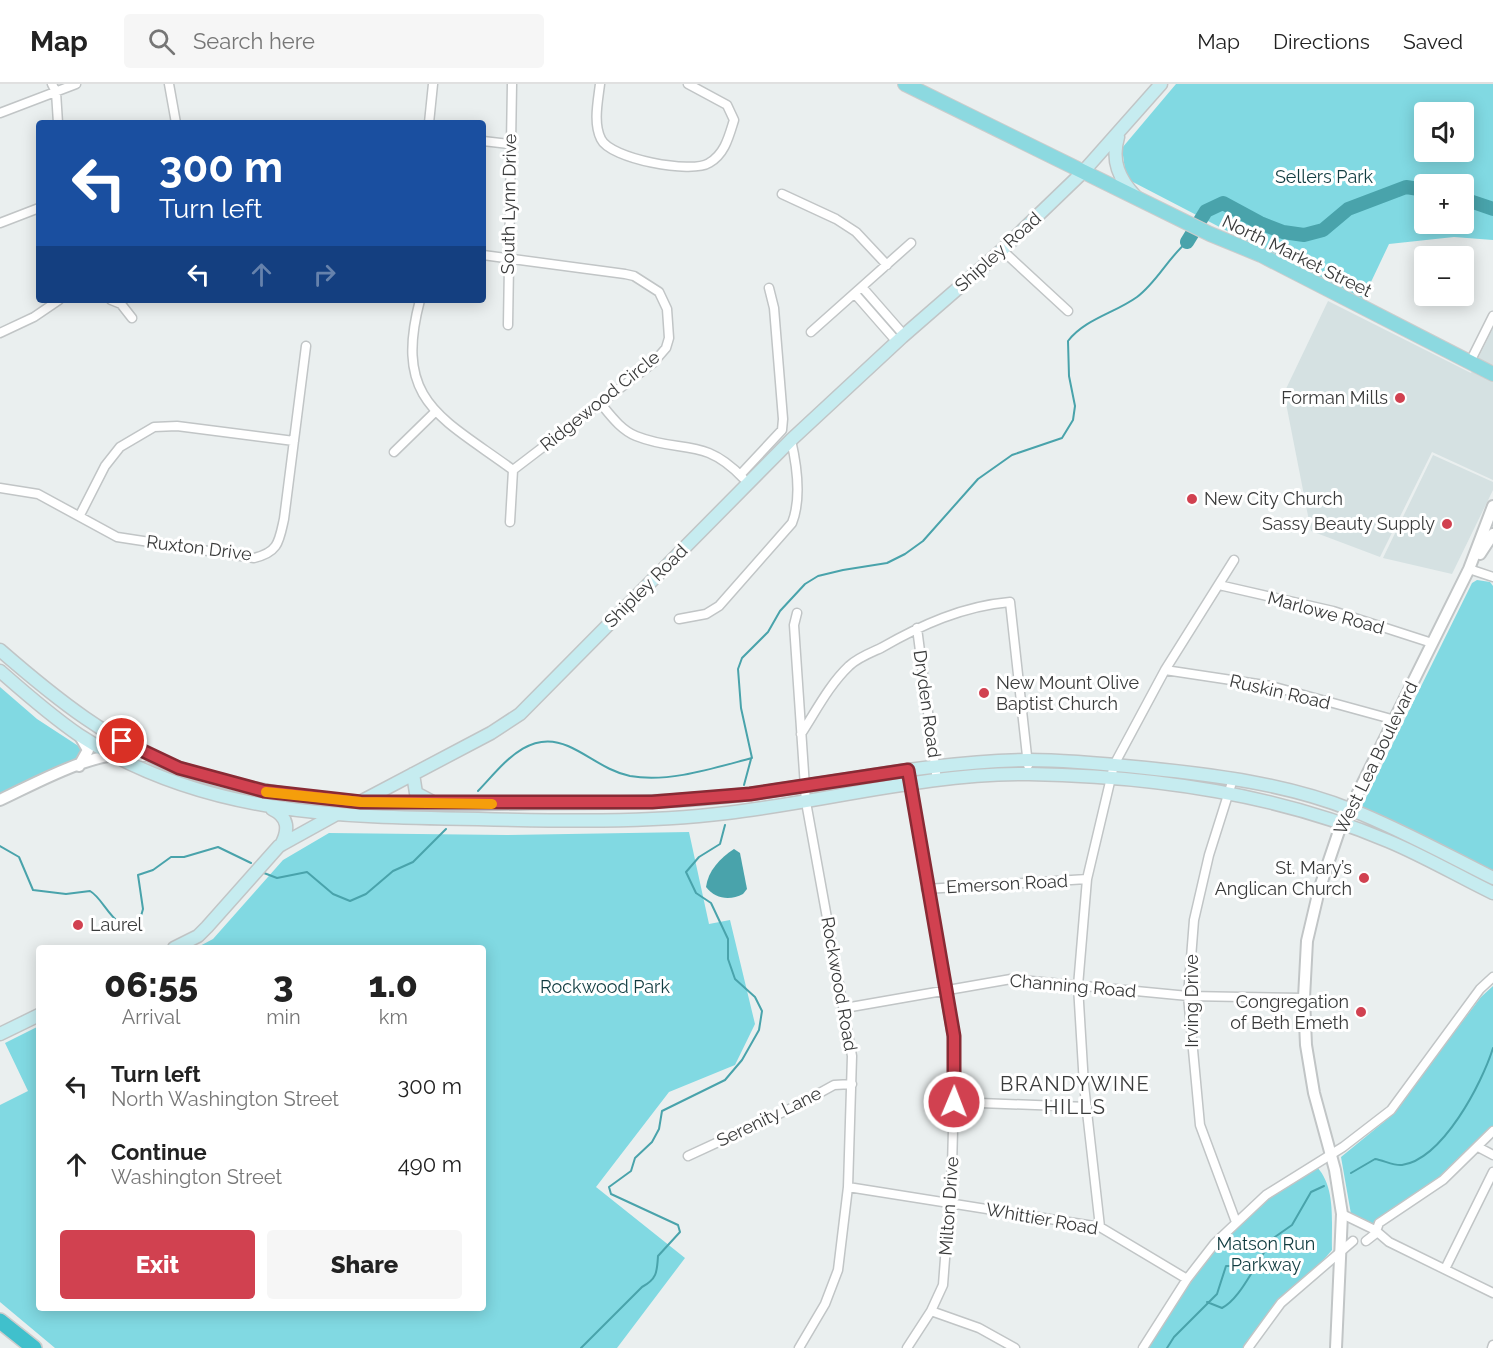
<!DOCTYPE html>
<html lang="en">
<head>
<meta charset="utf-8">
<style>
  :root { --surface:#fff; --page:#f6f6f6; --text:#222; --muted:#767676; --line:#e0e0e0; --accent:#d14150 }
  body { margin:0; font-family:Raleway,sans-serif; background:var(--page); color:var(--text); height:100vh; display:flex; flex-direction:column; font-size:22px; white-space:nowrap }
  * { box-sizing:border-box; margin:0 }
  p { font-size:20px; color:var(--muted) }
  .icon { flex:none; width:33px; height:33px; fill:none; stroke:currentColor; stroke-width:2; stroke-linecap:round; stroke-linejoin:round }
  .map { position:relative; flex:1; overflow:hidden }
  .panel { position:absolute; left:36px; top:861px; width:450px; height:366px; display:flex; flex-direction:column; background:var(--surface); border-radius:6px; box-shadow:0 3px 15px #0003 }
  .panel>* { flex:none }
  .top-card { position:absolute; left:36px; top:36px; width:450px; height:183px; border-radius:6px; box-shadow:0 3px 15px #0003; background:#1a4fa0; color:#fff; overflow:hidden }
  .tools { position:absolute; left:1414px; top:18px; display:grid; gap:12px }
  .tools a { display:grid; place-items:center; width:60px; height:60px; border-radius:6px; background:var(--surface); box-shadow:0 3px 15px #0003; font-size:30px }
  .pin { position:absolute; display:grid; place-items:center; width:51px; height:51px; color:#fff; margin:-26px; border:3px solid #fff; border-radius:50%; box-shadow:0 2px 6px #0007 }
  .me { position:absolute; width:66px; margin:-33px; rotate:1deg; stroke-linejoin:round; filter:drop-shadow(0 0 4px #0008) }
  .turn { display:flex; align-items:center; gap:21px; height:126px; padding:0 24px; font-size:27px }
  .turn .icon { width:78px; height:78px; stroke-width:2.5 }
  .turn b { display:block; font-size:42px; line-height:51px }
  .lanes { display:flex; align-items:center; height:57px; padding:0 24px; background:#0003; justify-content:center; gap:30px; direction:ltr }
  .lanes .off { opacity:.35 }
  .eta { display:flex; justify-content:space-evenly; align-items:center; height:102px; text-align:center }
  .eta b { font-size:36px; font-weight:800; line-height:42px }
  .action { display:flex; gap:12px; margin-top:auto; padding:12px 24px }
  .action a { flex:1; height:69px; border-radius:6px; background:var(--accent); color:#fff; font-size:24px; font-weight:800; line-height:69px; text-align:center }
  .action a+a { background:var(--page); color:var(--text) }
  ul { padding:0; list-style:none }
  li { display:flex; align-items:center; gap:18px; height:78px; padding:0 24px }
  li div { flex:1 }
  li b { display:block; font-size:22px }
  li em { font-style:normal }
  header { display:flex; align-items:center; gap:36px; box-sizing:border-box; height:84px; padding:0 30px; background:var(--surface); border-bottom:2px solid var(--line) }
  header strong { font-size:28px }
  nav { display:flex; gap:33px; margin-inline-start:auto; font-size:21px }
  .search { width:420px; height:54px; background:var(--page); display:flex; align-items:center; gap:15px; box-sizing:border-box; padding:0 21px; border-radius:6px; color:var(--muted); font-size:22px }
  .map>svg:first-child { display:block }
  .built { fill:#d5e1e2 }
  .green { fill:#81d9e2; fill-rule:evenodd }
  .water { fill:#49a3ab }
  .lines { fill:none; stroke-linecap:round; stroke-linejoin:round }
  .stream { stroke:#49a3ab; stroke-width:2 }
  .river { stroke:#49a3ab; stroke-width:14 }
  .minor-casing { stroke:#c1c5c6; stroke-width:11 }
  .tertiary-casing { stroke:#c1c5c6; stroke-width:14 }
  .secondary-casing { stroke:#c1c5c6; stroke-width:15 }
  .primary-casing { stroke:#ccc; stroke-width:16 }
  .motorway-casing { stroke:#ccc; stroke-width:18 }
  .minor { stroke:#fff; stroke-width:8 }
  .tertiary { stroke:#fff; stroke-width:10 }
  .secondary { stroke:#c6ecf0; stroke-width:12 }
  .primary { stroke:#8cd9e0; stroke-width:14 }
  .motorway { stroke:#40c0cc; stroke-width:15 }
  .route-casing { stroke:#882a34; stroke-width:15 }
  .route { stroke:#d14150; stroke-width:10 }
  .slow { stroke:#f59e0b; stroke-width:10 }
  .poi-dot { fill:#d14150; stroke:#fff; stroke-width:2 }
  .labels { text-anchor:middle; stroke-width:6; stroke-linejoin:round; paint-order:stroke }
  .park-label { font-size:18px; fill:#113c40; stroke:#fff }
  .street-label { font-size:18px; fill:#3a3b3b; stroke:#fff }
  .poi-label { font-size:18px; fill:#3a3b3b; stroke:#fff; text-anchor:end }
  .neighbourhood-label { font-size:20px; letter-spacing:1.5px; fill:#3a3b3b; stroke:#fff }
</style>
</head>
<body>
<header>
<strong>Map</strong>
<div class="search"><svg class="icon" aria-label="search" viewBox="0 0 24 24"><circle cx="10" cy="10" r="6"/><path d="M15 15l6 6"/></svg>Search here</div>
<nav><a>Map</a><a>Directions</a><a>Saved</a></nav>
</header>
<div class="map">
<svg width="1493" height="1264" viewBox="0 0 1493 1264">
  <rect width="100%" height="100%" fill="#eaefef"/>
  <!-- built -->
  <path class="built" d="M1328,217L1471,289L1493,244V396L1432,368L1380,473L1311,447L1284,309Z
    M1433,371L1493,398V406L1452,490L1383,474Z"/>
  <!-- green -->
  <path class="green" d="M1176,0H1493V156L1454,153L1389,160L1362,217L1131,97L1125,86L1122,64ZM1425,28H1464V68H1425ZM1425,100H1464V140H1425Z
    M1477,496L1490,498L1493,502V790L1360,726L1472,499Z
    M0,603L37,635L83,665L76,677L0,710Z
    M689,748L709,840L730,836L755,940L735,981L669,1008L596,1103L685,1174L617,1264H55L0,1218V1021L28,1007L5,959L39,942V1224H483V864H196L213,855L283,776L329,749L507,751Z
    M1493,902V1045L1462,1079L1379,1139H1368L1351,1130L1341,1073L1390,1033L1481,913Z
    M1314,1080C1337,1101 1331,1138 1332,1166L1248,1264H1143L1187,1195L1236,1138Z"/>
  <!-- water -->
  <path class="water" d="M734,765L740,769L747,805L743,810C730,817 715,815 706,803C708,787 720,774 734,765Z"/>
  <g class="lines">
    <!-- stream -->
    <path class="stream" d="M744,701L751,675
      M478,707C502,682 528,644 568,662C589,671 606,687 630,692C669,699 714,684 752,674L741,624L738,585L742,574L768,548L780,527L805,500L818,492L843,486L887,479L905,470L923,457L978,395L1012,371L1062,354L1073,336L1075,322L1069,292L1068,257C1085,235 1115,229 1137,213C1157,198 1168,174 1187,158
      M0,762L19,773L33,806L66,810L90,807C106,816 114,851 139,839L143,825L138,791L153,786L171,773H184L218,763L251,779
      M264,789L277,794L307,788L333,810L350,817L366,810L393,787L413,778L446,745
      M1351,1089L1375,1075C1383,1076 1394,1082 1402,1081C1443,1075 1482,999 1493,964
      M1207,1218L1222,1224C1236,1217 1247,1196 1256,1182
      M581,1264L642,1203C657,1195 657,1188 658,1172L680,1148L678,1141L611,1110L609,1103L631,1087L635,1074L652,1058L659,1045L662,1027L725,996L742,976L759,946L762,927L755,913L735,895L728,875V855L711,819L696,809L686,788L699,773L720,760L725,741
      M1167,1264L1174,1253L1217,1210L1226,1182H1256L1272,1155L1292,1141L1311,1108L1324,1102"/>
    <!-- river -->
    <path class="river" d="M1464,115L1493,125
      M1187,158L1206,127L1223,119L1260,139L1283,148L1304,151L1323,146L1348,125L1406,103L1425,106"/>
    <defs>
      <path id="minor" d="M52,0L56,8L58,39
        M169,0L176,39
        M600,0C598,17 593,39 601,55C610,75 692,90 709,79C725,70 729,52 734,36L727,21L688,0
        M0,29L76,0
        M429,39L433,0
        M483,57L509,60
        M782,110L836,135L856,148L887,181
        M0,139L39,124
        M1002,166L1068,227
        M483,171L625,190L634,192L659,208L667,225L669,254L666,264L653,279L513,386L510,438
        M862,203L904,251
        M855,210L897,258
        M111,216L121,220L132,234
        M420,216C393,318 441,333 513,386
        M508,241L512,0
        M811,248L911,159
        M0,249L34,233L59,216
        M1470,278L1493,232
        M601,320C611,332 621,346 636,352C681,370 703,352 743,394
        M394,368L435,328
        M740,391L782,346L783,335L774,224L769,204
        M0,404L38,410L117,453L254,474C279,468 279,457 284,435L306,262
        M80,431L105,382L120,363L154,343L177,342L294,357
        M1469,485L1493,493
        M1219,501L1333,527L1432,559
        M797,529L794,541L806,718L852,972L848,1103L838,1186L825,1220L799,1264
        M679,535L706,530L719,522L792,439C802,414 797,382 791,356
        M917,544L937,697
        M1165,586L1271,602L1395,636
        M801,650C816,627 829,601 849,582C857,574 870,569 881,564C921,541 963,522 1010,518L1028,681
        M1233,695L1209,771L1194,836L1188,912L1200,1041L1236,1138
        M926,805L1087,795
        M845,924L1011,895L1188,912L1304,914
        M954,1018L1087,1023
        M1478,1063L1493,1071
        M688,1072L796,1022L834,1001L852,1000
        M848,1103L1100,1143L1187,1195
        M1342,1130L1375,1146L1389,1158L1493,1209
        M1100,1143L1084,1001L1078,902L1087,795L1114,681L1165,586L1234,476
        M1366,1157L1375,1150L1379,1139L1443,1096L1493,1047
        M1445,1185L1493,1088
        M931,1227L979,1244L1015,1264
        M907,1264L931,1227L943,1201L952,1083L955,970L908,686
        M1143,1264L1187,1195L1215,1159L1266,1111L1343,1063L1391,1026L1480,905L1493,893
        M1248,1264L1281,1219L1353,1157
        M1492,1264L1493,1261"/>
      <path id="tertiary" d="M1480,470L1493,450
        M79,682L88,666L80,652
        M0,716C37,699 102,661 143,672
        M1336,1264L1342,1130L1335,1086L1314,1009L1306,961L1304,914L1307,857L1319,806L1339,747L1469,485L1493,422"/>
      <path id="secondary" d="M1118,53C1111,77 1119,95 1136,113
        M0,566C54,613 113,661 182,685C293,724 414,721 531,719C604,719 677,719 749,710C842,698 935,677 1029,676C1067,676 1107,680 1146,684C1215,691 1287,700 1352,726C1400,745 1447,771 1493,794
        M0,587C25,609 51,632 79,651C201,731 337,733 478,735C560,737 645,739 727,729C828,717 928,689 1029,690C1151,692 1275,709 1388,757C1424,772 1458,792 1493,809
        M413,690L416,709L431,717
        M364,716L491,649L520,630L791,356L902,253L1002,166L1083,88L1161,0
        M272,725C289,733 289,746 281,761
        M174,864L198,852L207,843L279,762L335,731
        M0,950L39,931"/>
      <path id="primary" d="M905,0L1210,150L1261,171L1493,290"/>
      <path id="motorway" d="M0,1237L34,1264"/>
    </defs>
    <!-- minor casing -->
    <use href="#minor" class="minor-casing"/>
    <!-- tertiary casing -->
    <use href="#tertiary" class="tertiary-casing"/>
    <!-- secondary casing -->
    <use href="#secondary" class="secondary-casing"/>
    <!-- primary casing -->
    <use href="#primary" class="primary-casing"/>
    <!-- motorway casing -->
    <use href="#motorway" class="motorway-casing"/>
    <!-- minor -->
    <use href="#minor" class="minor"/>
    <!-- tertiary -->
    <use href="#tertiary" class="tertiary"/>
    <!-- secondary -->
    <use href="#secondary" class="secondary"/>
    <!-- primary -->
    <use href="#primary" class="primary"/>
    <!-- motorway -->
    <use href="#motorway" class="motorway"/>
  </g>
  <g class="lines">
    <defs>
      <path id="route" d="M122,657L179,684L264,707L361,718H652L750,710L908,686L954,952V1018"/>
    </defs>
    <!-- route casing -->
    <use href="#route" class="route-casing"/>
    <!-- route -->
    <use href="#route" class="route"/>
    <!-- slow -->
    <path class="slow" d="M266,708L361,718L492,720"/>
  </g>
  <!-- markers -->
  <g class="poi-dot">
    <circle cx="1400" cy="314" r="6"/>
    <circle cx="1192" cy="415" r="6"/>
    <circle cx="1447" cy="440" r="6"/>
    <circle cx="984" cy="609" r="6"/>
    <circle cx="1364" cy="794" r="6"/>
    <circle cx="78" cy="841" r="6"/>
    <circle cx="1361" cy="928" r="6"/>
  </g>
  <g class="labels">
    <!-- park labels -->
    <g class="park-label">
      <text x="1324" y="99">Sellers Park</text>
      <text x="605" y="909">Rockwood Park</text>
      <text x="1266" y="1166">Matson Run<tspan x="1266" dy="21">Parkway</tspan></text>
    </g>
    <!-- street labels -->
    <g class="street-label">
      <text transform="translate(509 120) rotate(-89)" y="6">South Lynn Drive</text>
      <text transform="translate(998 168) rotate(-42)" y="6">Shipley Road</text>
      <text transform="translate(1297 172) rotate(26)" y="6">North Market Street</text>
      <text transform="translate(600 317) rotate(-39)" y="6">Ridgewood Circle</text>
      <text transform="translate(199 464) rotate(7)" y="6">Ruxton Drive</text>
      <text transform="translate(646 502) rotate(-45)" y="6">Shipley Road</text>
      <text transform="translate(1326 529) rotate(15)" y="6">Marlowe Road</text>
      <text transform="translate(1280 608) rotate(13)" y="6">Ruskin Road</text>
      <text transform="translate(927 620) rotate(82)" y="6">Dryden Road</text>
      <text transform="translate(1376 674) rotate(-64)" y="6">West Lea Boulevard</text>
      <text transform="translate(1007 800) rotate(-3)" y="6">Emerson Road</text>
      <text transform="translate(839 900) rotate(80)" y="6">Rockwood Road</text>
      <text transform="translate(1073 902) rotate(5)" y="6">Channing Road</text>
      <text transform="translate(1192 917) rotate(-90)" y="6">Irving Drive</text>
      <text transform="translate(769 1033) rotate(-26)" y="6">Serenity Lane</text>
      <text transform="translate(949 1122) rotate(-86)" y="6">Milton Drive</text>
      <text transform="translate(1042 1135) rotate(10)" y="6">Whittier Road</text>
    </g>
    <!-- poi labels -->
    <g class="poi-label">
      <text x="1388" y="320">Forman Mills</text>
      <text x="1204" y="421" text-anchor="start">New City Church</text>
      <text x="1435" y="446">Sassy Beauty Supply</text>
      <text x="996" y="605" text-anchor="start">New Mount Olive<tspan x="996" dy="21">Baptist Church</tspan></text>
      <text x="1352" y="790">St. Mary’s<tspan x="1352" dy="21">Anglican Church</tspan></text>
      <text x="90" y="847" text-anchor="start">Laurel</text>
      <text x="1349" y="924">Congregation<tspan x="1349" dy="21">of Beth Emeth</tspan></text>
    </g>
    <!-- neighbourhood labels -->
    <g class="neighbourhood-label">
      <text x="1075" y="1007">BRANDYWINE<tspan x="1075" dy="23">HILLS</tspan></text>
    </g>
  </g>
</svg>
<div class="tools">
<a><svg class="icon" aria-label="sound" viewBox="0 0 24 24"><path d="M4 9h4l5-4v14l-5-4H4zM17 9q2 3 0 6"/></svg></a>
<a>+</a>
<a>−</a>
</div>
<div class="pin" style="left:122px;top:657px;background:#d93025"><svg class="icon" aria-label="arrive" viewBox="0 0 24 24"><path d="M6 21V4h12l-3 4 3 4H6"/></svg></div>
<svg class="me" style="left:954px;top:1018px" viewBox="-20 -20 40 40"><circle r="17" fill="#d14150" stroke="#fff" stroke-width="3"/><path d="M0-11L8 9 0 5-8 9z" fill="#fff"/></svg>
<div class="top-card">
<div class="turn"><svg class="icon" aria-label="left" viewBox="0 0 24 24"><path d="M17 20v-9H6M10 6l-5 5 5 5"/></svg><div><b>300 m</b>Turn left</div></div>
<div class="lanes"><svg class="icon" aria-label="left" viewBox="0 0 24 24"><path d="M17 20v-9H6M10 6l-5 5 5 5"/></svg><svg class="icon off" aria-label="ahead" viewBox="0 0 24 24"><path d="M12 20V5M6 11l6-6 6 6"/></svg><svg class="icon off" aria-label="right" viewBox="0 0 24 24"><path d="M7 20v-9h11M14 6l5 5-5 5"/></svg></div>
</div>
<section class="panel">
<div class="eta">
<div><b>06:55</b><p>Arrival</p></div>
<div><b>3</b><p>min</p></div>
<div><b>1.0</b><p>km</p></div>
</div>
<ul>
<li><svg class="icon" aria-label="left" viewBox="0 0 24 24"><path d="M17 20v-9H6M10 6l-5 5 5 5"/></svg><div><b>Turn left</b><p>North Washington Street</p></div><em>300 m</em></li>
<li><svg class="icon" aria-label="ahead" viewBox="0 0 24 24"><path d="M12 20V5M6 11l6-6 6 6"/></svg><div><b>Continue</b><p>Washington Street</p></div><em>490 m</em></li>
</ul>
<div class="action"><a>Exit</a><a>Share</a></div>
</section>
</div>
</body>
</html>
